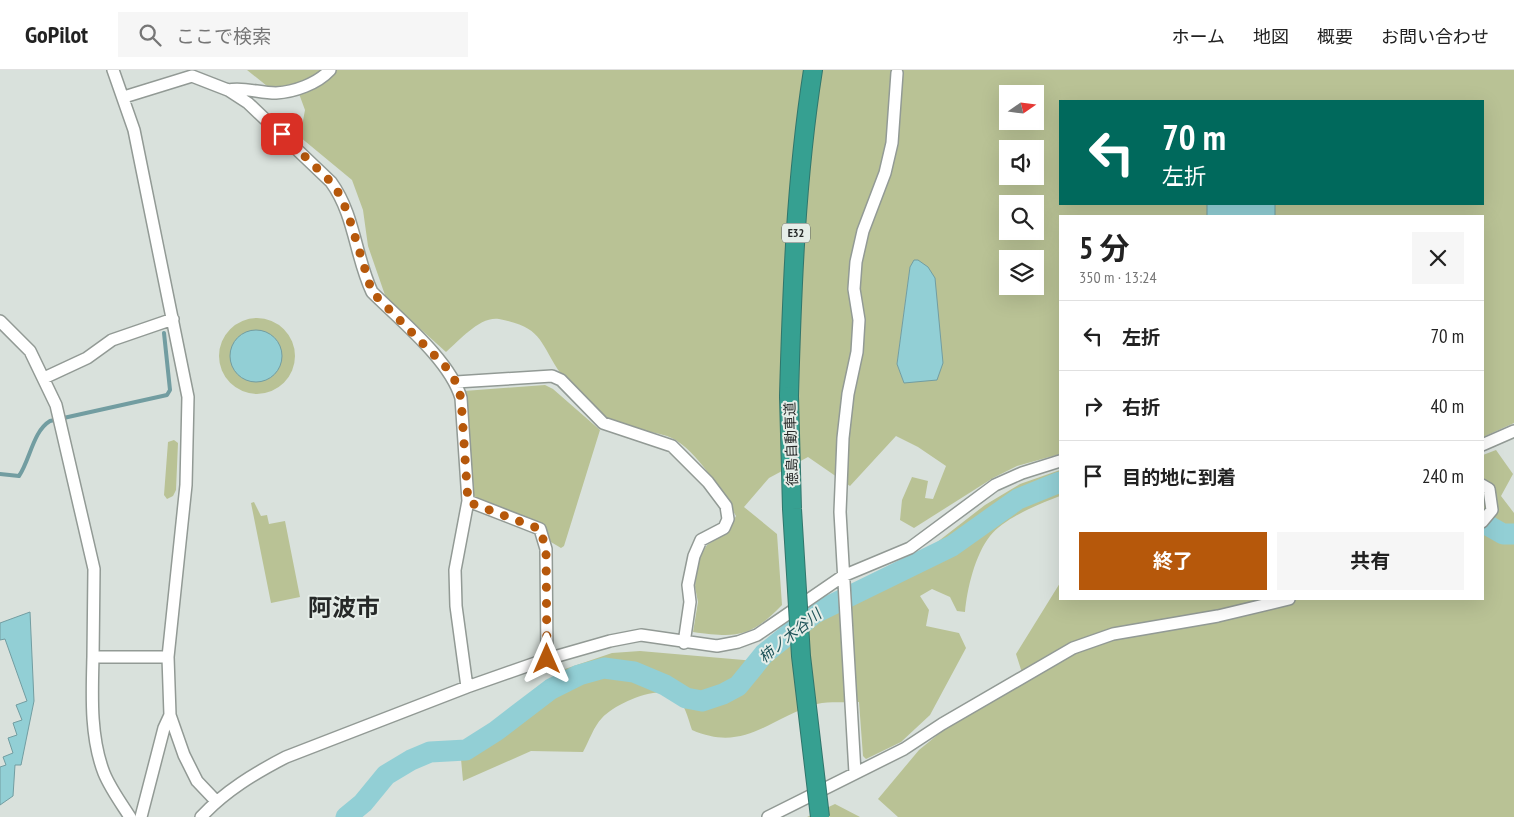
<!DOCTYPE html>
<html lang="ja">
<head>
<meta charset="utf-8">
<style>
  :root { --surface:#fff; --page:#f6f6f6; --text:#222; --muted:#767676; --line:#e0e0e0; --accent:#b6580b }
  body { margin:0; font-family:"PT Sans Narrow","Noto Sans JP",sans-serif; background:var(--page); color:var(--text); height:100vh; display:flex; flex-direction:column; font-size:19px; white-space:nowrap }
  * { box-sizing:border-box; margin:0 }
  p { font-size:16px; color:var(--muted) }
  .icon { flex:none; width:28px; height:28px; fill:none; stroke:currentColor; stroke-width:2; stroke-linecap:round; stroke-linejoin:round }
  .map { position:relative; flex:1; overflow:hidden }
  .sheet { position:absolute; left:1059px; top:145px; width:425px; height:385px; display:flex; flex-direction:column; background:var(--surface); border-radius:0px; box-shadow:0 5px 20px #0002 }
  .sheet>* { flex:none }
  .hud { position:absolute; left:1059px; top:30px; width:425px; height:105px; border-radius:0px; box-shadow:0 5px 20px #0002; background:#00695c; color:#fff; overflow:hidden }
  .needle { width:32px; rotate:76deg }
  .buttons { position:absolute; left:999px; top:15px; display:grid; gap:10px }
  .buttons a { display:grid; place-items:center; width:45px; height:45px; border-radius:0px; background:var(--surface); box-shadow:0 5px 20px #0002; font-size:25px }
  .pin { position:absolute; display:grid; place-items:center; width:42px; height:42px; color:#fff; margin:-21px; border-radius:10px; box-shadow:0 2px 8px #0006 }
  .me { position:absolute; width:55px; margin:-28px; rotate:0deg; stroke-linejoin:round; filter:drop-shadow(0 0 4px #0008) }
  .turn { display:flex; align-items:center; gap:18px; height:105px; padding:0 20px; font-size:22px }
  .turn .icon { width:65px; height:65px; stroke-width:2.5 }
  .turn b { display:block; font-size:35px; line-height:42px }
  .round { display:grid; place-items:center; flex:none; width:52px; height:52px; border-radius:0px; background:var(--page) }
  .head { display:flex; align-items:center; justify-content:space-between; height:85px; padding:0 20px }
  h1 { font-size:30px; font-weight:700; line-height:38px }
  .primary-button { display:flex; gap:10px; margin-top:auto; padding:10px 20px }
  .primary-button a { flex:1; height:58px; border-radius:0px; background:var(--accent); color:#fff; font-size:20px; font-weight:700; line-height:58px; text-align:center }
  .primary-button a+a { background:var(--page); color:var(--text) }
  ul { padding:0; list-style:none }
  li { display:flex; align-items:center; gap:15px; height:70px; padding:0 20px; border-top:1px solid var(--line) }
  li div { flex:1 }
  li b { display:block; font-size:19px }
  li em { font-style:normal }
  header { display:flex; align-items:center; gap:30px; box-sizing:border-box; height:70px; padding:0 25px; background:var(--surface); border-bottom:1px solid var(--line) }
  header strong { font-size:24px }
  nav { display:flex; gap:28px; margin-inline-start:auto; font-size:18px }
  .search { width:350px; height:45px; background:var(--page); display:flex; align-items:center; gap:12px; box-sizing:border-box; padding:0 18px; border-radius:0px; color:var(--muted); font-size:19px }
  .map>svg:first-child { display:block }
  .green { fill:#b9c295; fill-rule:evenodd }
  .water { fill:#92cfd5; stroke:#729da1 }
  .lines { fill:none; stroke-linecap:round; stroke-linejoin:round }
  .stream { stroke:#729da1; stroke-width:4 }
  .river { stroke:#92cfd5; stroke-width:21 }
  .minor-casing { stroke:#929a95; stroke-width:14 }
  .highway-casing { stroke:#30766c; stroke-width:20 }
  .minor { stroke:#fff; stroke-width:11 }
  .highway { stroke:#36a091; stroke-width:18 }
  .highway-bridge-casing { stroke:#30766c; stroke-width:20; stroke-linecap:butt }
  .highway-bridge { stroke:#36a091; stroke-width:18 }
  .route { stroke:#b6580b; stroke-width:9; stroke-dasharray:0 16.2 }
  .labels { text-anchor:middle; stroke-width:4; stroke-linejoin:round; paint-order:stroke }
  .shield { fill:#e6eee9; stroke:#606462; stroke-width:1 }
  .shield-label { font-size:12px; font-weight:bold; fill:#262928 }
  .street-label { font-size:14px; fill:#262928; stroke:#e6eee9 }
  .water-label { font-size:15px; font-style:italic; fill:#1f5459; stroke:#e6eee9 }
  .town-label { font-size:24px; font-weight:bold; fill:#262928; stroke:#e6eee9 }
</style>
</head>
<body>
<header>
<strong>GoPilot</strong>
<div class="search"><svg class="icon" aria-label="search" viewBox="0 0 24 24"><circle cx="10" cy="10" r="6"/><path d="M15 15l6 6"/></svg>ここで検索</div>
<nav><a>ホーム</a><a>地図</a><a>概要</a><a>お問い合わせ</a></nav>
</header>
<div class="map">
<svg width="1514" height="747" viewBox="0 0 1514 747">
  <rect width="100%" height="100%" fill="#d9e1dc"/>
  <!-- green -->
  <path class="green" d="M247,0H1514V353L1483,367L1482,146H1275V134H1482V31H1060V134H1207V146H1060V384L1017,396L993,408L914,458L900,450L902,430L912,407L928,411L925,428L933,429L946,396L918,377L896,366L850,416L808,387L769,408L744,437L777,464L782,535C750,568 737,568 693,562L698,532L695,517L697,491L707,475L726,463L736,446C722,422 694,375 667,366C648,360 625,359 608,348C598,341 568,314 561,304C539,272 543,257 499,249C480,246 460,270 446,282L386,228L368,176L363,140L352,110L300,67L305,40L298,21L267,16ZM1008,24H1035V51H1008ZM1008,79H1035V106H1008ZM1008,134H1035V161H1008ZM1008,189H1035V216H1008ZM910,197L904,313L897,294Z
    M219 286a38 38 0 1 1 76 0a38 38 0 1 1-76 0Z
    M545,315L553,319L600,360L564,476L561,478L551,472L544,454L482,434L473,425L464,321Z
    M174,370L178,373L176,420L173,426L167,429L164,425L168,372Z
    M1496,380L1513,404L1501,426L1514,443V747H898L878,729L919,680L952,653L1025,612L1016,584L1060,513V529H1482L1483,385Z
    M1060,400V426C1038,434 1005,448 990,466C975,485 967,519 965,542L957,541L950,527L932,519L920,526L929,540L926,556L959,563L966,578L930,645L901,672L866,689L863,686L859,632C846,633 830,631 817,634C769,648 745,683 692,660C688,649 685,633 675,626C658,614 615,634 602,648C594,656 589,671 583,682L531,681L463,711L461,689L550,627L565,599L612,583L640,581L768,592L817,547L887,514L936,473L985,435L1020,414Z
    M254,432L261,446L267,445L269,454L285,451L300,527L271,533L251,433Z
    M835,734L860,747H807Z"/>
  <!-- water -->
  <path class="water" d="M1207,134H1275V146H1207Z
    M914,190H918L928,197L935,208L943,293L937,310L904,313L897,294L910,197Z
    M230 286a26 26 0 1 1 52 0a26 26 0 1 1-52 0Z
    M30,542L34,631L21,695H15L13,726L0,735V697L6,695L3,687L13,683L8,668L17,665L13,653L22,650L16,635L27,631L5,569L0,570V553Z"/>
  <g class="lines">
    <!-- stream -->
    <path class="stream" d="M0,404L19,406C30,390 33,361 50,351L167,325L170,320L164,263"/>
    <!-- river -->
    <path class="river" d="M1482,452L1503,464H1514
      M346,747L363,733L386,705L411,690L430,682L466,680L496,661L551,619L579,605L604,598L634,602L665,615L686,628L702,631L723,624L738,616L764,584L815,543L952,476L1018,429L1060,412"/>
    <defs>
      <path id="minor" d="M113,0L134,60L188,327L186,415L168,587L170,645L184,685L197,711L216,731
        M228,20C245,17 259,23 276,23C294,22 317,14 330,0
        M124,27L192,6L228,20L248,33L331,112C355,145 355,186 372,222C400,250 450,290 461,328L468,431L455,500L456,536L467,617
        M0,251L30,281L56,335L94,499L93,587H168
        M44,308L87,288L112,270L173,249
        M456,312L552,306L561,310L603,353L672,376L708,412L726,436L728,449L724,458L701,470L694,486L688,515L690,532L684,573
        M1482,375L1514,361
        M1482,415L1489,419L1492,440L1482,452
        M468,431L540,459L546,479L547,589
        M93,587C92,625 90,667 104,703C110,718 121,733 130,747
        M855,703L840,442L843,368L848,324L857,282L859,250L854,219L856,192L863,161L885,103L892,73L897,3
        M141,747L164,658L170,645
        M201,747C225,721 255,703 286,687L467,617L547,589L610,571L641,565L717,576L738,572L757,565L843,506L910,478L995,415L1022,403L1060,391
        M768,747L904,679L942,654L1073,578L1113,564L1218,546L1289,529"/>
      <path id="highway" d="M789,326C792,217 796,108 813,0"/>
    </defs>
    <!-- minor casing -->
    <use href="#minor" class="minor-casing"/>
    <!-- highway casing -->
    <use href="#highway" class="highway-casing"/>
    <!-- minor -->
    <use href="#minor" class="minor"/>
    <!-- highway -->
    <use href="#highway" class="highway"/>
    <defs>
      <path id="highway-bridge" d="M789,326L792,439L801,586L820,747"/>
    </defs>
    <!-- highway-bridge casing -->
    <use href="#highway-bridge" class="highway-bridge-casing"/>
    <!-- highway-bridge -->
    <use href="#highway-bridge" class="highway-bridge"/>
  </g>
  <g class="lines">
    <!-- route -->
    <path class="route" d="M282,64L331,112L340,125L348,144L372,222L445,296L456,312L461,328L468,432L540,459L546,479L547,589"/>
  </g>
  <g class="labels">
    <!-- shield labels -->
    <rect class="shield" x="782" y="153.5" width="28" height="19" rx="4"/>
    <g class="shield-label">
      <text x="796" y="167">E32</text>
    </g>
    <!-- street labels -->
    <g class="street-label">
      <text transform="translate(791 374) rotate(-92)" y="5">徳島自動車道</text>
    </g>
    <!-- water labels -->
    <g class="water-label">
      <text transform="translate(790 566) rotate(-39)" y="5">柿ノ木谷川</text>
    </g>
    <!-- town labels -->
    <g class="town-label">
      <text x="344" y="546">阿波市</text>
    </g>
  </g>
</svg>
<div class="buttons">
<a><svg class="needle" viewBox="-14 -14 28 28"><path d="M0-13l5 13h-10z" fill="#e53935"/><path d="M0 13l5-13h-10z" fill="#767676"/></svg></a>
<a><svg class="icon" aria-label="sound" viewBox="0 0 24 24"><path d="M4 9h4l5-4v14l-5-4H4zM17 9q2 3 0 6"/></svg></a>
<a><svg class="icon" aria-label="search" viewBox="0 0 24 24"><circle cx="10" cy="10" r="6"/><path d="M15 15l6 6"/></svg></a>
<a><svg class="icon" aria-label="layers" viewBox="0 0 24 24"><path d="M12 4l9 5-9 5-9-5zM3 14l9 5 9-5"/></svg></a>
</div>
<div class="pin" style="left:282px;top:64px;background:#d93025"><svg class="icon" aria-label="arrive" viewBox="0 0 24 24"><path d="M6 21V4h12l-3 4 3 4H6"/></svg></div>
<svg class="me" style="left:547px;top:589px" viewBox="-20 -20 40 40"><path d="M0-17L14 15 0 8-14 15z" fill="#b6580b" stroke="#fff" stroke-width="4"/></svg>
<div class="hud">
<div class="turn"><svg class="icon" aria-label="left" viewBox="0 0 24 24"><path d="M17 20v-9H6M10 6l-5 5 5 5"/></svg><div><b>70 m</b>左折</div></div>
</div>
<section class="sheet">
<div class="head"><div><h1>5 分</h1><p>350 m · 13:24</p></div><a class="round"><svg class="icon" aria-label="close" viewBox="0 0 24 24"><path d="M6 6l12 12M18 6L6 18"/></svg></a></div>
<ul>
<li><svg class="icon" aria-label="left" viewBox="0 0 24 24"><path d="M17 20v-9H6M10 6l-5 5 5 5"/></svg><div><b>左折</b></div><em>70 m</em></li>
<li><svg class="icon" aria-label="right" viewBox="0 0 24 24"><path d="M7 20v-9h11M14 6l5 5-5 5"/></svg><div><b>右折</b></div><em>40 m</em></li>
<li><svg class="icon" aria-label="arrive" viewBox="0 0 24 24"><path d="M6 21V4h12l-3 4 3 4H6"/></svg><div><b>目的地に到着</b></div><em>240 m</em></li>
</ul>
<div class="primary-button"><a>終了</a><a>共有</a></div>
</section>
</div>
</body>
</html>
